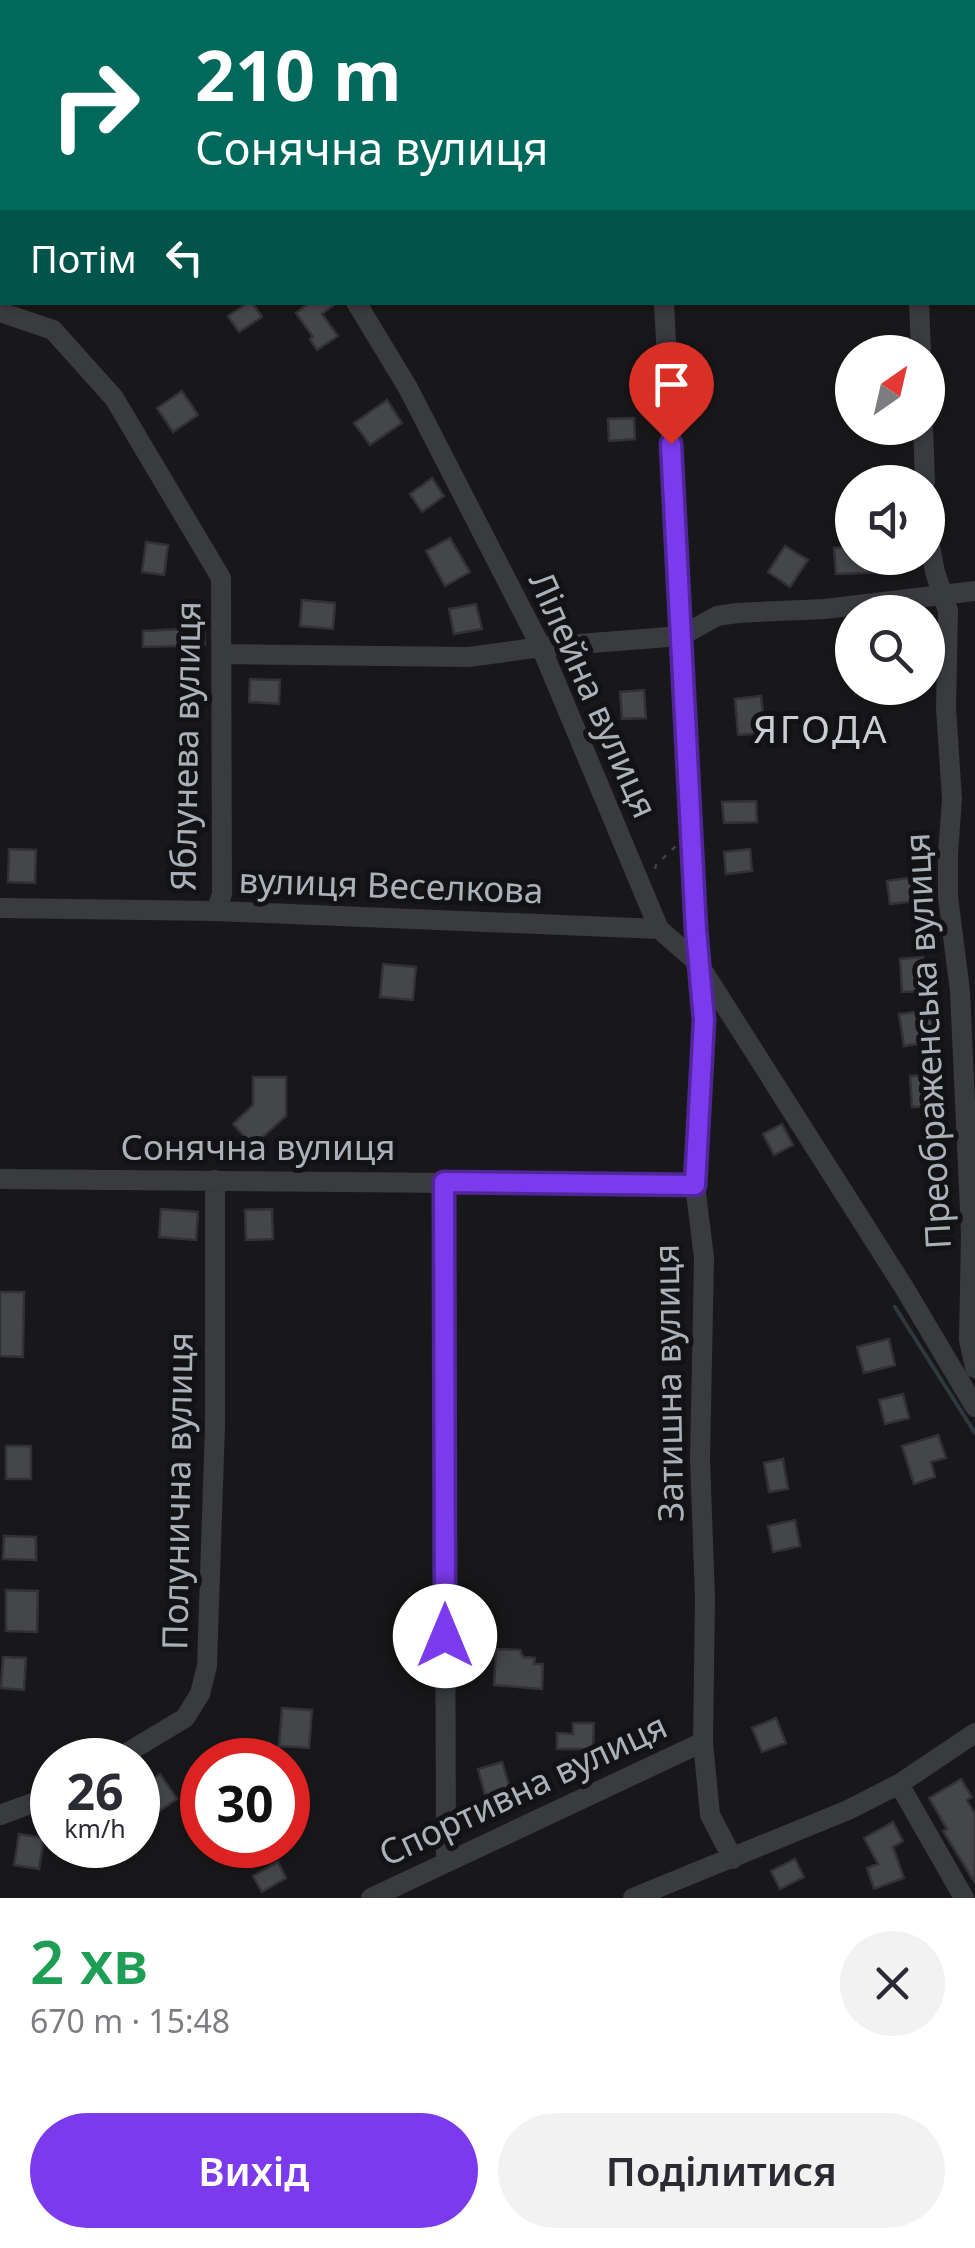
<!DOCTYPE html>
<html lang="uk">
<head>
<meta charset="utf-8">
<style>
  :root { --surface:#fff; --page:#f2f2f3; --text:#2b2b33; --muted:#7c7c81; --accent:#7c3aed }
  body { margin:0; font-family:"Noto Sans",sans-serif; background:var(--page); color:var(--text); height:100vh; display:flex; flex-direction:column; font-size:38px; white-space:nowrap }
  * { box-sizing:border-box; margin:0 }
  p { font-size:32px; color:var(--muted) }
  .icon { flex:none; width:55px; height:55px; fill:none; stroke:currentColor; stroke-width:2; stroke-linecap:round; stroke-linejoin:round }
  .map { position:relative; height:1898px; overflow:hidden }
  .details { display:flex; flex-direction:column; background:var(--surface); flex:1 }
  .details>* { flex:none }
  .top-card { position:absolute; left:0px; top:0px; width:975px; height:305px; box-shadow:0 2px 8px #0004; background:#00695c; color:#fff; overflow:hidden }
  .needle { width:65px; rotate:34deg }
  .tools { position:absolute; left:835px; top:335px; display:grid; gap:20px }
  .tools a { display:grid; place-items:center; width:110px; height:110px; border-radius:50%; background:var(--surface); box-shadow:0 2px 8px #0004; font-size:50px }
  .speed { position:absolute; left:30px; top:1738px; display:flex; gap:20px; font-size:50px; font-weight:700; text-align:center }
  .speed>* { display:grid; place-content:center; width:130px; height:130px; border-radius:50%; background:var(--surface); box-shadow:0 2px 8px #0004; line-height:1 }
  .speed small { font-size:25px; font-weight:400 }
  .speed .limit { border:15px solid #d22; background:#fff; color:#111 }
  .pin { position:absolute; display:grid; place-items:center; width:85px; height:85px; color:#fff; margin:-102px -42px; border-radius:50% 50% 50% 0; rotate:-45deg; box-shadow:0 0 10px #0007 }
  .pin .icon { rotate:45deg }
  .me { position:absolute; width:110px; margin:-55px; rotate:0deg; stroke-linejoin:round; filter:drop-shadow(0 0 8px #0008) }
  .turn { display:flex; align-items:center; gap:35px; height:210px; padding:0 30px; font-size:45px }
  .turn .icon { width:130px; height:130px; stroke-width:2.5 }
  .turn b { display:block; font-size:70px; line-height:85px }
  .then { display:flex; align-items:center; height:95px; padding:0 30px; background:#0003; gap:20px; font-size:38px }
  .round { display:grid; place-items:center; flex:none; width:105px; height:105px; border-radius:52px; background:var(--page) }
  .summary { display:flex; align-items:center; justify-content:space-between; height:170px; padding:0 30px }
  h1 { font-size:60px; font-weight:600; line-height:75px; color:#1e9e55 }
  .button { display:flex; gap:20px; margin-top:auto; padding:20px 30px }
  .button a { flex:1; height:115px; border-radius:60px; background:var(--accent); color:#fff; font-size:40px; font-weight:600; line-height:115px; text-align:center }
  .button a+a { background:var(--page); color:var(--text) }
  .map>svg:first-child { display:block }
  .green { fill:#202820 }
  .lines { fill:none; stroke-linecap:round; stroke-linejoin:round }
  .stream { stroke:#2e383d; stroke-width:4 }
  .building { fill:#45464a; stroke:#323236; stroke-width:2.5 }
  .path { stroke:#3f4246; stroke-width:2.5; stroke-dasharray:5 8; stroke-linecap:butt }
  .minor { stroke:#393b3f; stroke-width:20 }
  .route-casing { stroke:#51269a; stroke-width:25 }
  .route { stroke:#7c3aed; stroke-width:18 }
  .labels { text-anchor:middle; stroke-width:10; stroke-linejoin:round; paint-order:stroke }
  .street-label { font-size:35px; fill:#abb1b9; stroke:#131315 }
  .neighbourhood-label { font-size:38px; letter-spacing:2.5px; fill:#cbcfd5; stroke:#131315 }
</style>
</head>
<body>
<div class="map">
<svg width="975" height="1898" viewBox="0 0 975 1898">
  <rect width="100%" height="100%" fill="#18181a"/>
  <!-- green -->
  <path class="green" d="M0,0H665L664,2H2V59H0Z"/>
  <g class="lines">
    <!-- stream -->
    <path class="stream" d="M895,1307L975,1433"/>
  </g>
  <!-- building -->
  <path class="building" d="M249,302H252L262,317L239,332L228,316Z
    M310,302H338L322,314L338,336L317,350L310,339L313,337L296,313Z
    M182,391L198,415L173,432L157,408Z
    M387,400L402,423L370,445L354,423Z
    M634,418L635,439L609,441L608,419Z
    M432,478L444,496L422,512L410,494Z
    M450,538L470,572L445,586L426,551Z
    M146,542L168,545L164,575L142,572Z
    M785,546L808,560L790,587L768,572Z
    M852,547V558H890V572L836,574L834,548Z
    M302,600L335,603L333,629L300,626Z
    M476,604L482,629L454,634L449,609Z
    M204,628L205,645L143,647V631Z
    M250,679L280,680L279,704L249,702Z
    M644,690L646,718L622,719L620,692Z
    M761,696L765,733L738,735L735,699Z
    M756,801L757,822L724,823L722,802Z
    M9,849L36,850L35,883L8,882Z
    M750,849L752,871L726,874L724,852Z
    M922,876L925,900L890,904L887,881Z
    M923,957L925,991L902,992L900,959Z
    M383,964L416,967L413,1000L380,997Z
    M931,1010L935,1041L904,1046L899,1014Z
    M932,1075L934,1106L912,1107L910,1076Z
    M253,1077H286V1116L253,1146L233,1124L253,1105Z
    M782,1124L793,1145L774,1155L763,1134Z
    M161,1209L198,1212L196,1240L159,1237Z
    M272,1209L273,1239L246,1240L245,1210Z
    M0,1292H24L23,1357L0,1356Z
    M889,1339L895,1365L864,1373L857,1347Z
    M903,1394L909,1418L885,1424L879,1400Z
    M938,1435L946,1458L931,1462L935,1477L914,1484L902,1446Z
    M6,1446H31V1479H6Z
    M783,1459L788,1489L769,1492L764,1463Z
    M795,1520L800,1546L773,1552L768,1526Z
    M4,1536L36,1537V1560L3,1559Z
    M6,1590L38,1591L37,1632L6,1631Z
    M496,1649L520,1650L523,1657L535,1658L534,1664H543L542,1689L494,1685Z
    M3,1657L26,1658L24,1690L1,1688Z
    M282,1708L312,1710L309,1748L279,1746Z
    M776,1718L786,1743L762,1752L752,1728Z
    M573,1723H594L593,1749H557V1733L573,1734Z
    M502,1762L510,1788L485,1795L478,1769Z
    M160,1774L177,1799L158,1812L141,1787Z
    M961,1779L972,1797L967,1800L975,1814V1883L943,1831L947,1829L929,1798Z
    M893,1822L903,1841L893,1847L904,1878L874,1889L867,1868L878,1864L864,1838Z
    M19,1834L44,1838L39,1869L14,1865Z
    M795,1859L804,1877L780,1889L771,1871Z
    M278,1862L286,1878L262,1892L253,1876Z"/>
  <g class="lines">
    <!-- path -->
    <path class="path" d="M655,869L656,865L676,846"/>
    <!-- minor -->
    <path class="minor" d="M92,0V2
      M912,0V2
      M355,2L356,0
      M462,2V0
      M674,2L676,0
      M356,302L408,388L541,647L659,929L698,963L905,1289L975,1407
      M664,302L698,963L704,1020L695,1185L704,1258L700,1459L705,1599L703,1742L710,1815L733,1859
      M919,302L921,352
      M0,312L53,330L114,398L221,578L222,894L216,911
      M923,428L925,482
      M928,535L935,572L948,611L946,707L952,799L948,853V897L960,991L971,1233L969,1340L975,1368
      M221,654L469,657L541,647L681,636L717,616L737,613L825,609L975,591
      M0,908L216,911L659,929
      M0,1179L695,1185
      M444,1182L446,1863
      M115,1760L185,1718L200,1694L207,1666L215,1425V1180
      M899,1784L964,1898
      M0,1815L52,1796
      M371,1898L703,1742
      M633,1898L848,1810L899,1784L975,1733"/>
  </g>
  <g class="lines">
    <defs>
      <path id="route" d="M445,1636L444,1182L695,1185L704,1020L696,930L671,444"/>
    </defs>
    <!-- route casing -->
    <use href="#route" class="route-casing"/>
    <!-- route -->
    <use href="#route" class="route"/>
  </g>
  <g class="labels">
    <!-- street labels -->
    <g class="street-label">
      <text transform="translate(593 695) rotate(66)" y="12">Лілейна вулиця</text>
      <text transform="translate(186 746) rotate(-89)" y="12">Яблунева вулиця</text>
      <text transform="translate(391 886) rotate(2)" y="12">вулиця Веселкова</text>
      <text transform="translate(928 1041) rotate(-93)" y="12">Преображенська вулиця</text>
      <text x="258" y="1160">Сонячна вулиця</text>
      <text transform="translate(669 1383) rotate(-91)" y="12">Затишна вулиця</text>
      <text transform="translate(178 1491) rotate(-89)" y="12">Полунична вулиця</text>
      <text transform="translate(523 1790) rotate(-25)" y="12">Спортивна вулиця</text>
    </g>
    <!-- neighbourhood labels -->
    <g class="neighbourhood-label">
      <text x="821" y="743">ЯГОДА</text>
    </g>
  </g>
</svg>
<div class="tools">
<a><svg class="needle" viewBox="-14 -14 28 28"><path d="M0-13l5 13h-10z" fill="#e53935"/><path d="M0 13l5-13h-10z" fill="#7c7c81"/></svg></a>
<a><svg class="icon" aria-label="sound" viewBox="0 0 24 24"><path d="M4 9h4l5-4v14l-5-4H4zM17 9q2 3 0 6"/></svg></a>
<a><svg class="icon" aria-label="search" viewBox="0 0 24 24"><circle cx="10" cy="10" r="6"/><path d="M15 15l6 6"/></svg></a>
</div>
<div class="speed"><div>26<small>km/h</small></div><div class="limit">30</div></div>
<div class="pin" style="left:671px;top:444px;background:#d93025"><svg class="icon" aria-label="arrive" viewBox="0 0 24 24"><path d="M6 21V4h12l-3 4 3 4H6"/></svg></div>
<svg class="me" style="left:445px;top:1636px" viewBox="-20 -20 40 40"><circle r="19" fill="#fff"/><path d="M0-13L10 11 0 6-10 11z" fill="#7c3aed"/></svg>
<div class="top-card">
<div class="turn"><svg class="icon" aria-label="right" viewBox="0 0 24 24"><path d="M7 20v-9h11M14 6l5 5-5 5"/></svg><div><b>210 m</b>Сонячна вулиця</div></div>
<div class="then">Потім<svg class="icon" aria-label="left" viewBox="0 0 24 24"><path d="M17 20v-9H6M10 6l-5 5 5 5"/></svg></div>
</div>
</div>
<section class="details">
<div class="summary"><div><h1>2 хв</h1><p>670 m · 15:48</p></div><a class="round"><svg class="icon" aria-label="close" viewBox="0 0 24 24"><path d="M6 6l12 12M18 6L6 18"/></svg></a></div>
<div class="button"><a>Вихід</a><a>Поділитися</a></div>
</section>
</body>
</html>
